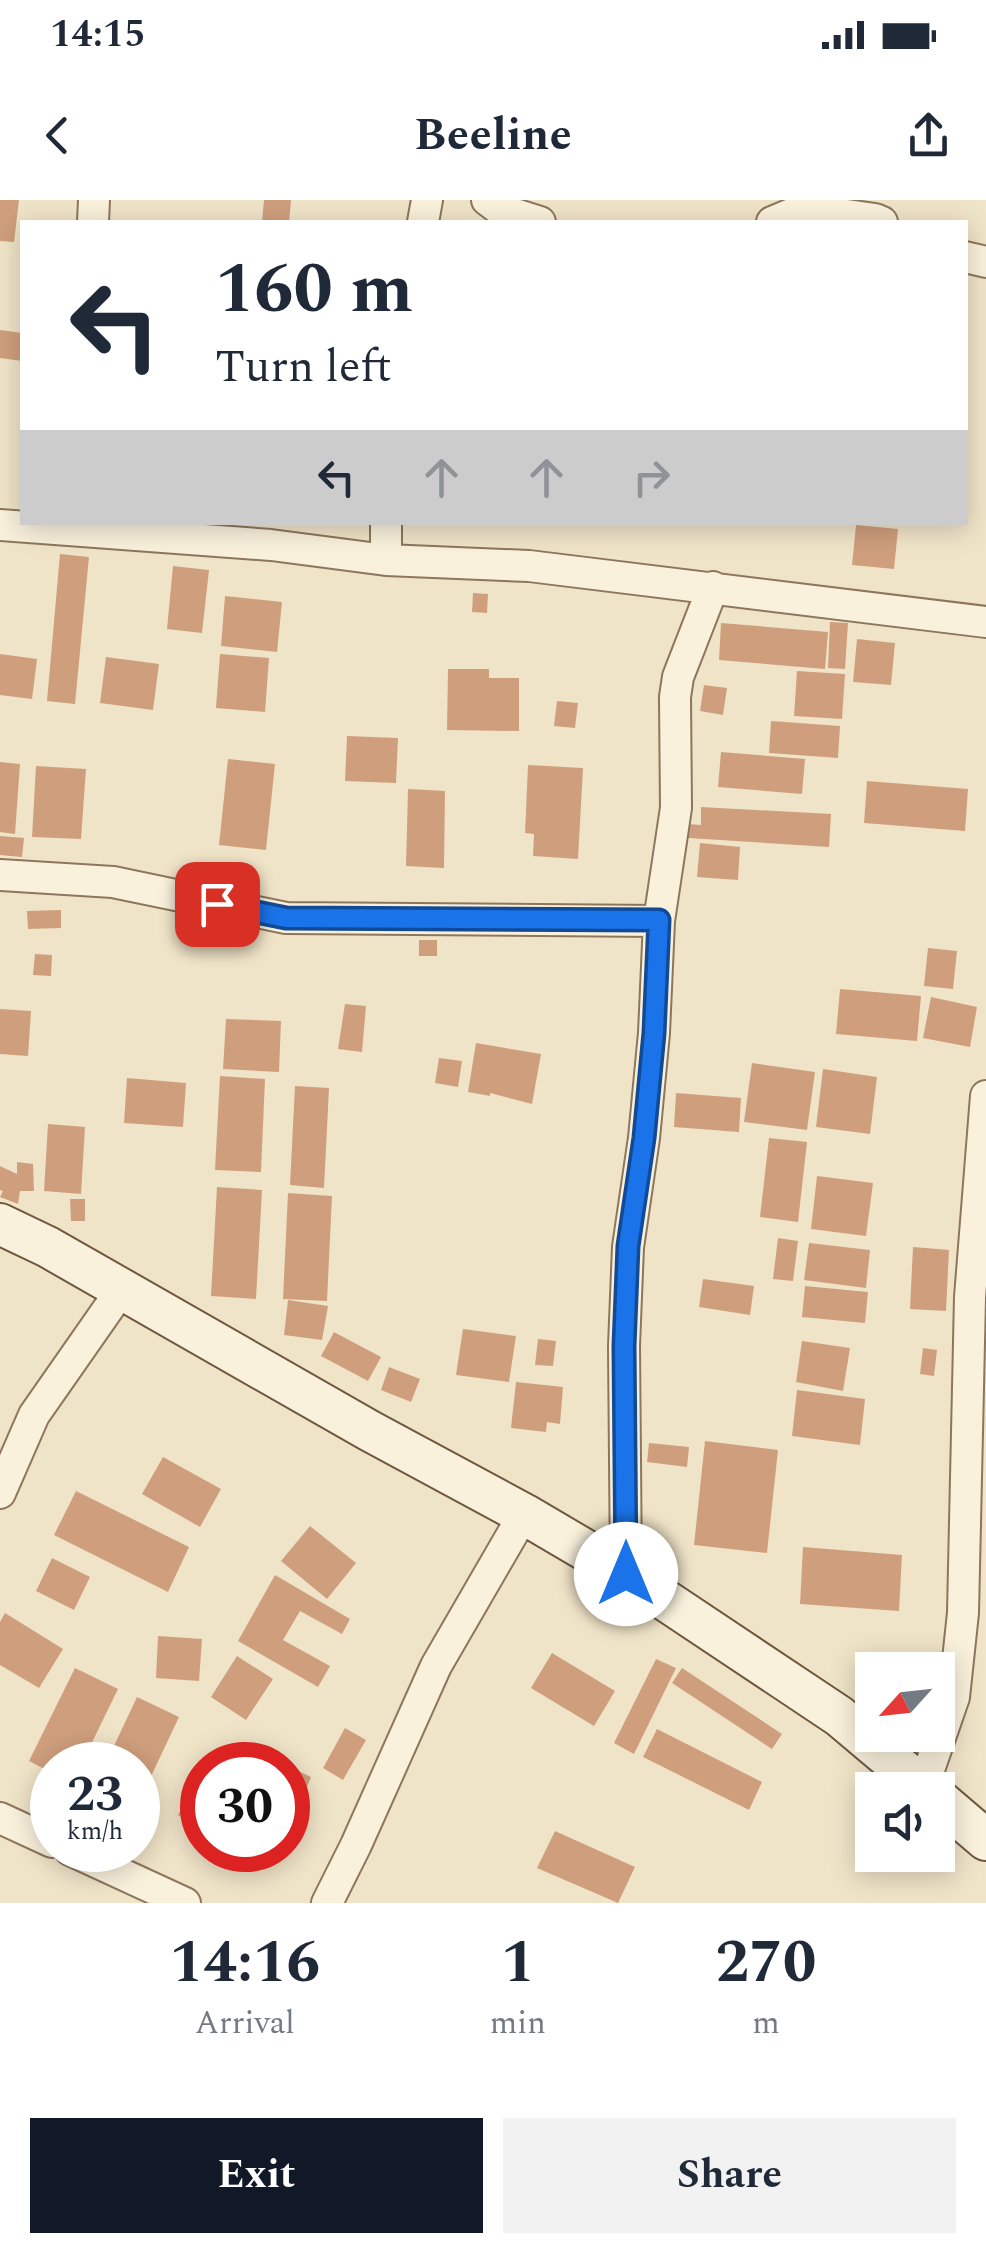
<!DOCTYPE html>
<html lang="en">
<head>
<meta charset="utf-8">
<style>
  :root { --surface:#fff; --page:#f2f2f3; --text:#1f2937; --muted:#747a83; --accent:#111827 }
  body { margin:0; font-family:Spectral,serif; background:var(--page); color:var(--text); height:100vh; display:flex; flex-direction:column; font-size:38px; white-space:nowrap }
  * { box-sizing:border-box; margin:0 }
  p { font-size:32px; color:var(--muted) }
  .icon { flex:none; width:55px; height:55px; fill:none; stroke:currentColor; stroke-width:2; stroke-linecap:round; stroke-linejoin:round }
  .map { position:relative; height:1703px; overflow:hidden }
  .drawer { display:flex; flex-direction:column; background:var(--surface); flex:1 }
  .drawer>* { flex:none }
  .banner { position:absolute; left:20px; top:20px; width:948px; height:305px; border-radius:0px; box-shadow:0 5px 25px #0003; background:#fff; color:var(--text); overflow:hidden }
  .needle { width:65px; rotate:243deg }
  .buttons { position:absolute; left:855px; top:1452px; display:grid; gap:20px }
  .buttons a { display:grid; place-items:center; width:100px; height:100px; border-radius:0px; background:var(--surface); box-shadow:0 5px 25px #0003; font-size:50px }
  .speed { position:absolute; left:30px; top:1542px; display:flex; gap:20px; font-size:50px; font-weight:700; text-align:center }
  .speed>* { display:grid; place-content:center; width:130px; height:130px; border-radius:50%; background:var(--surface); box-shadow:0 5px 25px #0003; line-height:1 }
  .speed small { font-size:25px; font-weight:400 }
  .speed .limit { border:15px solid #d22; background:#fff; color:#111 }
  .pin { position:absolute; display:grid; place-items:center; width:85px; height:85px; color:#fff; margin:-42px; border-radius:20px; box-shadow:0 5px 15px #0006 }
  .me { position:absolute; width:110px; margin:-55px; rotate:0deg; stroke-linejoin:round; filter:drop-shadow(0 0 8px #0008) }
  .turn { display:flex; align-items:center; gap:35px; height:210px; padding:0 30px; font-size:45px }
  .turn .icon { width:130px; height:130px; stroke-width:2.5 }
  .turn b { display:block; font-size:70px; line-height:85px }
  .lanes { display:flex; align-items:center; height:95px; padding:0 30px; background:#0003; justify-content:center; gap:50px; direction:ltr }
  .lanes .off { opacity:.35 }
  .eta { display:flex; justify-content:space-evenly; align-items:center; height:170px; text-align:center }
  .eta b { font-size:60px; font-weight:700; line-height:70px }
  .primary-button { display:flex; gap:20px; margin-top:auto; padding:20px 30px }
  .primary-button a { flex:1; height:115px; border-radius:0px; background:var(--accent); color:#fff; font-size:40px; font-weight:700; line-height:115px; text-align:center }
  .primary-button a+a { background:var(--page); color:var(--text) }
  .status { display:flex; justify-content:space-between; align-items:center; height:70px; padding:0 50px; background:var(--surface); direction:ltr }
  .status svg { height:28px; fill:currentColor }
  header { display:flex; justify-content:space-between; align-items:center; height:130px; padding:0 30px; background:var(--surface); font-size:45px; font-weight:700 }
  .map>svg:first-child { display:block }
  .building { fill:#cf9f7d }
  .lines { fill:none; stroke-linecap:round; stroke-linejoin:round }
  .street-casing { stroke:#8d765c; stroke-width:34 }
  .secondary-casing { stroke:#6f573f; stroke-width:44 }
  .street { stroke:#faf1dc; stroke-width:30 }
  .secondary { stroke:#faf1dc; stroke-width:40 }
  .route-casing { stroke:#114b97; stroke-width:25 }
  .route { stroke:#1a73e8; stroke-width:18 }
</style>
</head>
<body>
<div class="status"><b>14:15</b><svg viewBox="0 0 49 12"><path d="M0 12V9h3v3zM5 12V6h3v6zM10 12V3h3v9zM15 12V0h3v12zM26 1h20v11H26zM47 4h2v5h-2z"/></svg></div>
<header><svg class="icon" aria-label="back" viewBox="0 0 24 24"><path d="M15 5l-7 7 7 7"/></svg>Beeline<svg class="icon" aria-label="share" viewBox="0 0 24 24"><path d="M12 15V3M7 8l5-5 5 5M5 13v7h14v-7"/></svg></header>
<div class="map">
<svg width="986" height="1703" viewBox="0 0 986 1703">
  <rect width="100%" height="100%" fill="#f0e4c8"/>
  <!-- building -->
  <path class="building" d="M0,0H19L14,42L0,41Z
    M264,0H291L289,22H262Z
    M0,130L22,133V161L0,158Z
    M856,325L898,329L894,369L852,365Z
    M60,354L89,357L75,504L47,501Z
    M173,366L209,370L202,433L167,429Z
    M473,393L488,394L487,413L472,412Z
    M225,396L282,402L277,452L221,446Z
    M830,422L848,423L845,469L828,468Z
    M721,423L828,432L825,469L719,460Z
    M857,439L895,443L891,485L853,482Z
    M0,454L37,459L32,499L0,495Z
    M220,454L269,458L265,512L216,508Z
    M106,457L159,464L153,510L100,503Z
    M448,469H489V478H519V531L447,530Z
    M797,471L845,474L842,519L794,516Z
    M704,485L727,488L723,515L700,511Z
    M557,501L578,503L575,528L554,526Z
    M771,521L840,526L838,558L769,553Z
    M347,536L398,538L396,583L345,581Z
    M721,552L805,559L802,594L718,587Z
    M228,559L275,564L266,650L219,645Z
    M0,562L20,564L15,634L0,632Z
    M528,565L583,568L578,659L533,656L534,634L525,633Z
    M36,566L86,569L81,639L32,637Z
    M867,581L968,589L965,631L864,623Z
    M408,589L445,591L444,668L406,666Z
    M701,607L831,614L829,647L688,638V624L701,625Z
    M0,636L24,638L22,657L0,655Z
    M700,643L740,647L738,680L697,677Z
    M61,710V728L28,729L27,711Z
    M419,740H437V756H419Z
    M928,748L957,751L953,789L924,786Z
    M35,754L52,755L51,776L33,775Z
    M840,789L921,796L917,841L836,834Z
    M931,797L977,807L970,847L923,838Z
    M345,804L366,806L362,852L338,849Z
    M0,809L31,811L28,856L0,854Z
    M226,819L281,821L279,872L223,869Z
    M476,843L541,854L532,904L490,893V896L468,892Z
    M439,858L462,861L458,887L435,883Z
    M752,863L815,872L807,930L744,922Z
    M823,869L877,877L870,934L816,927Z
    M220,876L265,879L261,972L215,970Z
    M127,878L186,883L183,927L124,923Z
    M295,886L329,888L324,988L290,985Z
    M676,893L741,898L739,932L674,927Z
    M48,924L85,927L81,994L44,991Z
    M769,938L807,942L798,1022L760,1017Z
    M17,962L33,964L34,991H20L18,1004L0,997L3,991L0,990V966L17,974Z
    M817,976L873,983L866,1036L811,1029Z
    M217,987L262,990L256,1099L211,1096Z
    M288,993L332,996L327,1101L283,1099Z
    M70,999H85V1021H71Z
    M778,1038L798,1041L793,1081L773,1079Z
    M809,1043L870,1050L866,1088L804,1080Z
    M913,1047L949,1050L946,1111L910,1109Z
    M703,1079L754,1086L750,1115L699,1107Z
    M805,1086L868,1092L865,1123L802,1117Z
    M288,1100L328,1106L322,1140L284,1135Z
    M463,1129L516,1136L509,1182L456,1175Z
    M334,1132L381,1157L368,1181L321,1156Z
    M538,1139L556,1141L553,1166L535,1165Z
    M802,1141L850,1148L843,1191L796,1182Z
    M923,1148L937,1150L934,1176L920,1174Z
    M389,1167L420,1179L411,1202L381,1190Z
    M516,1182L563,1187L560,1224L547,1222L546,1232L511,1228Z
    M797,1190L865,1199L860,1245L792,1236Z
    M705,1241L778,1250L767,1353L694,1345Z
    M649,1243L689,1247L687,1267L647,1262Z
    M163,1257L221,1289L200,1327L142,1294Z
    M76,1291L189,1347L168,1392L54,1335Z
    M310,1326L356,1363L327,1399L281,1361Z
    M803,1347L902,1355L899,1411L800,1404Z
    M52,1358L90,1377L74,1410L36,1391Z
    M275,1375L350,1419L342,1434L300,1411L283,1440L330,1466L318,1487L238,1441Z
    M5,1413L63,1449L39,1488L0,1465V1422Z
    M158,1436L202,1439L199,1481L156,1478Z
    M552,1453L615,1491L594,1526L531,1488Z
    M237,1456L273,1479L246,1520L211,1497Z
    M656,1459L676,1468L634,1554L614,1543Z
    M75,1468L118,1489L81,1565H52V1573L29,1561Z
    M682,1468L782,1534L772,1549L672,1483Z
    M137,1497L179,1517L138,1604V1565H105Z
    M345,1528L366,1540L343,1580L323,1568Z
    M657,1529L762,1582L749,1610L643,1557Z
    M288,1566L311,1577L288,1632Z
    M189,1597L202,1606L191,1623L178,1615Z
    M555,1631L635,1667L618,1703L537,1668Z
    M243,1650H280L273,1665Z"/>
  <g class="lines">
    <defs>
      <path id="street" d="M487,0L499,9L540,22
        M93,22L94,0
        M423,22L427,0
        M772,22L803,9L875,19L882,22
        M965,57L986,62
        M386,322V360
        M0,325L271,345L386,360L529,366L986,422
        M0,675L113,682L286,718L659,721
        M0,1293L34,1215L122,1089
        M626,1374L624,1146L628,1047L644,938L654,833L659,721L676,608L675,497L678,477L713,387
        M923,1587L954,1497L963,1413L970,1097L986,896
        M0,1618L52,1642
        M70,1650L185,1703
        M327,1703L356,1645L436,1466L524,1314"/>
      <path id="secondary" d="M0,1024L48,1047L370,1231L524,1314L626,1374L839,1516L927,1590
        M938,1599L986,1640"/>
    </defs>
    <!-- street casing -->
    <use href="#street" class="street-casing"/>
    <!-- secondary casing -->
    <use href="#secondary" class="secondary-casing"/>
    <!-- street -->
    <use href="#street" class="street"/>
    <!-- secondary -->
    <use href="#secondary" class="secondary"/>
  </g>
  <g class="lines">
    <defs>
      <path id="route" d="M217,704L286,718L659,720L654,833L644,938L628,1046L624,1146L626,1374"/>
    </defs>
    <!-- route casing -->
    <use href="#route" class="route-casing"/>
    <!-- route -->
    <use href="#route" class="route"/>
  </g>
</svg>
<div class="buttons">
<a><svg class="needle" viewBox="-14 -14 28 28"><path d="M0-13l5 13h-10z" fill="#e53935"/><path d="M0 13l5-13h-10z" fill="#747a83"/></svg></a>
<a><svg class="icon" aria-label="sound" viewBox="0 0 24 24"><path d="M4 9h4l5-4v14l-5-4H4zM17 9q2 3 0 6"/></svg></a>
</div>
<div class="speed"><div>23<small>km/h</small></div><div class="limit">30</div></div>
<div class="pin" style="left:217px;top:704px;background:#d93025"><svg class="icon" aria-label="arrive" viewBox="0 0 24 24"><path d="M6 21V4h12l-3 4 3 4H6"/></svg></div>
<svg class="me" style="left:626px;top:1374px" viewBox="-20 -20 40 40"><circle r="19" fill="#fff"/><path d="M0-13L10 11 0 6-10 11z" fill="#1a73e8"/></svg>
<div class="banner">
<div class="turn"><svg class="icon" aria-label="left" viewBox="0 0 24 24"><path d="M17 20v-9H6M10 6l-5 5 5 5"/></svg><div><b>160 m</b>Turn left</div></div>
<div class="lanes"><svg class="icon" aria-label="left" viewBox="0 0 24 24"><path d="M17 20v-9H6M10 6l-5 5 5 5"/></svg><svg class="icon off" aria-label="ahead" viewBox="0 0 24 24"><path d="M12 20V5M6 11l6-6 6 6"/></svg><svg class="icon off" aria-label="ahead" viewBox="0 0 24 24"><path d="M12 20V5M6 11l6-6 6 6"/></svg><svg class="icon off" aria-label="right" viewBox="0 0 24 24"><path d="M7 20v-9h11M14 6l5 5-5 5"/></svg></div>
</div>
</div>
<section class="drawer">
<div class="eta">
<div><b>14:16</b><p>Arrival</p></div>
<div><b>1</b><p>min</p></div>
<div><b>270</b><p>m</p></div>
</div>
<div class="primary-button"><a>Exit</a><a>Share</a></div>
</section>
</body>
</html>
